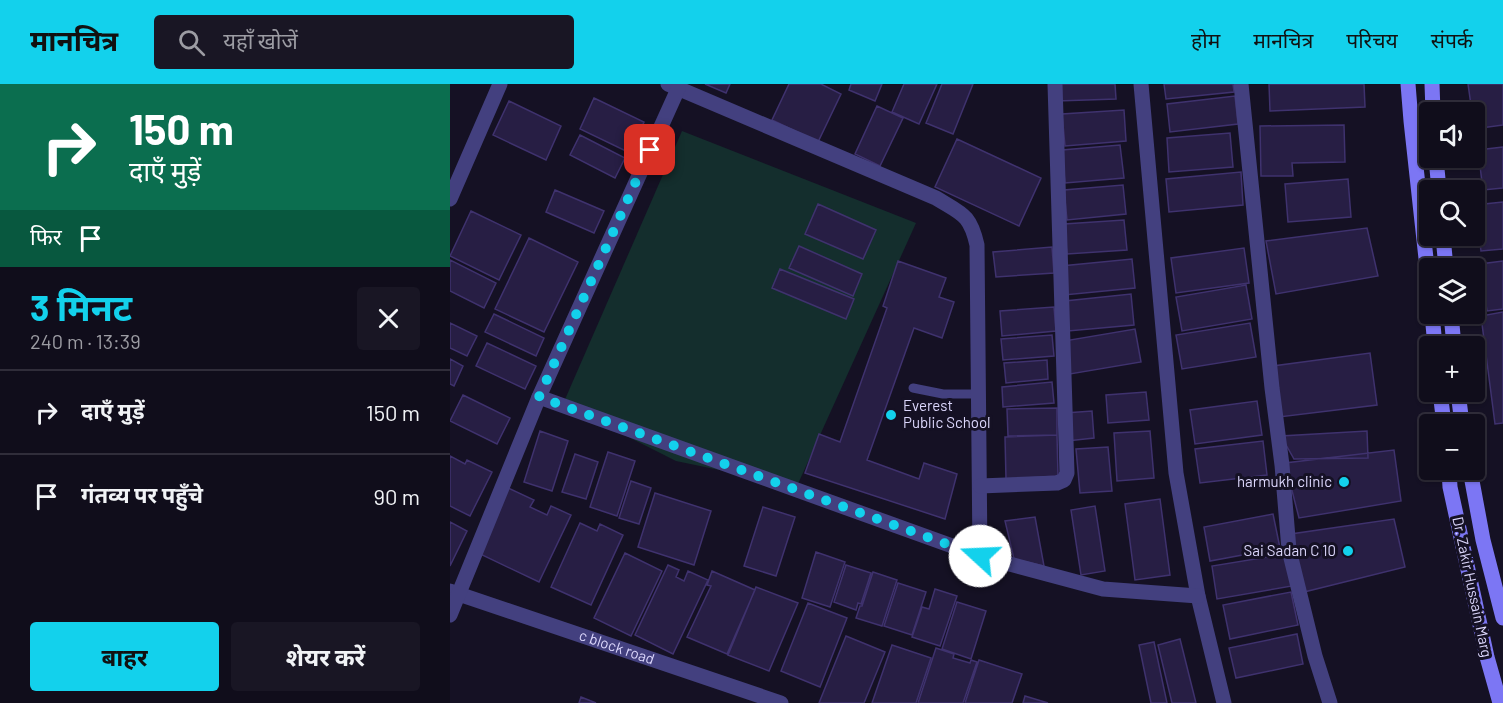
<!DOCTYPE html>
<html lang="hi">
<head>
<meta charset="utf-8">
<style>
  :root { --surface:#100d1b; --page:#191624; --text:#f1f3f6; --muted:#9c9ca3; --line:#302d3a; --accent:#13d1ec }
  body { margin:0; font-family:Barlow,"Noto Sans Devanagari",sans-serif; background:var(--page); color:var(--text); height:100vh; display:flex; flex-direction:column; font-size:22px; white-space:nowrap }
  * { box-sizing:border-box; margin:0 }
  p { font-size:20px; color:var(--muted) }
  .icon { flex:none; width:33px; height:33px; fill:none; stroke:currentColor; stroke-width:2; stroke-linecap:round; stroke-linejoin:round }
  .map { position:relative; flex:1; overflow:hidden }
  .panel { display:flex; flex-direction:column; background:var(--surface); width:450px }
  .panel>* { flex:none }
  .banner { background:#0b6e4f; color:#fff; overflow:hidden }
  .tools { position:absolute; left:969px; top:18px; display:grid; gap:12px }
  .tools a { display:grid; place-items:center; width:66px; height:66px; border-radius:6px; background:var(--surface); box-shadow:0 2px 4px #0004,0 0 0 2px var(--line); font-size:30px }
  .pin { position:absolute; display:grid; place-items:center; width:51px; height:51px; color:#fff; margin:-26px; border-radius:12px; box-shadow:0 3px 9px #0006 }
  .me { position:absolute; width:66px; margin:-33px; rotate:290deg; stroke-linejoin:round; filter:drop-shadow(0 0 4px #0008) }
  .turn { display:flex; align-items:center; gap:21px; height:126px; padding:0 30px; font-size:27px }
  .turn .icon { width:78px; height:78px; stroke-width:2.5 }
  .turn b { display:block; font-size:42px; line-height:51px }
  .then { display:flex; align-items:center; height:57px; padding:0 30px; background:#0003; gap:12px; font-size:22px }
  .round { display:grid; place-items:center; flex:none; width:63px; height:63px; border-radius:6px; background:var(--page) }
  .overview { display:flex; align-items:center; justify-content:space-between; height:102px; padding:0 30px }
  h1 { font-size:36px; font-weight:700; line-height:45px; color:var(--accent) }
  .primary-button { display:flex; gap:12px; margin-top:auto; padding:12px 30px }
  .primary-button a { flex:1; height:69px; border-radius:6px; background:var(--accent); color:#111; font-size:24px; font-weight:700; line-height:69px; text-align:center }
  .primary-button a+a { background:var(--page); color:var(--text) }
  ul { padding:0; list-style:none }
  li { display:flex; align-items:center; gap:18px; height:84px; padding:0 30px; border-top:2px solid var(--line) }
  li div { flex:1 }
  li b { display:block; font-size:22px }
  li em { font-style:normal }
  header { display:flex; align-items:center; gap:36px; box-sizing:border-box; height:84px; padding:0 30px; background:var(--accent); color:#111 }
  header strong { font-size:28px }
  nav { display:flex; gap:33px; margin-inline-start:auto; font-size:21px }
  .search { width:420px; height:54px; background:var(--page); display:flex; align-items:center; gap:15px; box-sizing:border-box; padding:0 21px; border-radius:6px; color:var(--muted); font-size:22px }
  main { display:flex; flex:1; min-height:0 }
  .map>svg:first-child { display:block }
  .green { fill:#142e2d }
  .building { fill:#271e44; stroke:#3f326e; stroke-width:1.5 }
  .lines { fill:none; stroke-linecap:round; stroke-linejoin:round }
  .lane { stroke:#43407f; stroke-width:9 }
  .street { stroke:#43407f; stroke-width:15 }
  .secondary { stroke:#7c76f4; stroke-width:15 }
  .route { stroke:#13d1ec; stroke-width:10; stroke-dasharray:0 18 }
  .poi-dot { fill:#13d1ec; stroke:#151124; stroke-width:2 }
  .labels { text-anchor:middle; stroke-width:6; stroke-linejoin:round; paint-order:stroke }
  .poi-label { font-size:15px; fill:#dcd7fc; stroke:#151124; text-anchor:end }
  .street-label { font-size:15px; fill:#dcd7fc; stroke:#151124 }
</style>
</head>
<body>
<header>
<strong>मानचित्र</strong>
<div class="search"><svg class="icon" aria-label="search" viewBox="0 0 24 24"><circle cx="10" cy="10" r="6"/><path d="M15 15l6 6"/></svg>यहाँ खोजें</div>
<nav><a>होम</a><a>मानचित्र</a><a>परिचय</a><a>संपर्क</a></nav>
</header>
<main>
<section class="panel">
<div class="banner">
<div class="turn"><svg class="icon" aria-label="right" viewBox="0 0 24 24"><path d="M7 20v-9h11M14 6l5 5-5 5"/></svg><div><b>150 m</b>दाएँ मुड़ें</div></div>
<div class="then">फिर<svg class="icon" aria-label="arrive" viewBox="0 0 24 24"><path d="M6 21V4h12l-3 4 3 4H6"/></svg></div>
</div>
<div class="overview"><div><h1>3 मिनट</h1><p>240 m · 13:39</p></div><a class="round"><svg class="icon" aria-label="close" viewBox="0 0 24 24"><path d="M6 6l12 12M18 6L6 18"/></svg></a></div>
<ul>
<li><svg class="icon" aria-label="right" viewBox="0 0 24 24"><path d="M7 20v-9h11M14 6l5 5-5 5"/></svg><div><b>दाएँ मुड़ें</b></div><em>150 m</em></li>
<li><svg class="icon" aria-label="arrive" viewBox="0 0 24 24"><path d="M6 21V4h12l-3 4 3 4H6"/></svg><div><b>गंतव्य पर पहुँचे</b></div><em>90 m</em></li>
</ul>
<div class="primary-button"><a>बाहर</a><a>शेयर करें</a></div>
</section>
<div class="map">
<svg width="1053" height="619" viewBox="0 0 1053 619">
  <rect width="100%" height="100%" fill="#151124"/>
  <!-- green -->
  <path class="green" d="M232,47L466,139L347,402L226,377L113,320Z"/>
  <!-- building -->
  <path class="building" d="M255,0H280L276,9Z
    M339,0H371L391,10L368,58L322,36Z
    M401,0H432L425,17L399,6Z
    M454,0H487L469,40L442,28Z
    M492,0H523L503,50L476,39Z
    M607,0H665L666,15L607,17Z
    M714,0H783L784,8L716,15Z
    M819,0H914L915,23L820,27Z
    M1018,0H1053V41L1024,45V28H1022Z
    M785,12L788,40L720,48L717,20Z
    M144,14L194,38L180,69L130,45Z
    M59,17L111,42L96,76L43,51Z
    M427,22L453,34L430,82L405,70Z
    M674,26L676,57L615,62L612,30Z
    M894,41L895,78L842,79L843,92H811L810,42Z
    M780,49L783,83L719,88L717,54Z
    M130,51L175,74L165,94L120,71Z
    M507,55L591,94L569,142L485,103Z
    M670,61L674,94L615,99L612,66Z
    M1053,63V104L1033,106L1028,66Z
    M791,88L793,121L719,128L716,95Z
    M898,95L901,133L838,138L835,100Z
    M673,101L676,130L617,136L614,106Z
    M105,106L154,127L144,149L96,128Z
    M1053,118V165L1031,167L1025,121Z
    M368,120L426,146L413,175L355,150Z
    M21,127L71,151L49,196L0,172Z
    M674,136L677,166L617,170L614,140Z
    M917,144L928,192L826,210L816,157Z
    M79,154L128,178L94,248L45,225Z
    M349,162L412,190L403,212L339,184Z
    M602,163L604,189L546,193L543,168Z
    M794,164L799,199L726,209L721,174Z
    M682,175L685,204L614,211L611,182Z
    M0,176L46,199L34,224L0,207Z
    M448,177L496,194L489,213L504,218L492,254L464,244L417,376L469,395L474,379L507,390L495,435L355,389L369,350L390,358L437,224L433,222Z
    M1053,177V225L1037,227L1030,180Z
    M330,185L404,215L396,235L322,204Z
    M796,201L802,235L732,247L726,213Z
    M681,210L684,241L618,247L615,217Z
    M604,223L606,247L552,252L550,227Z
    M1053,228V339L1045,340L1031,232Z
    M44,230L94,254L86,272L35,248Z
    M0,239L27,252L17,272L0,264Z
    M800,239L806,273L732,285L726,251Z
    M685,245L691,278L620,290L614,257Z
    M602,251L604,272L553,276L551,255Z
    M37,259L86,282L75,305L26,282Z
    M920,269L927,321L829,333L823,282Z
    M0,275L13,282L4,302L0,300Z
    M597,276L598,295L556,299L554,279Z
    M602,298L604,319L553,323L552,303Z
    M696,308L699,336L658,339L656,311Z
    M13,311L60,334L47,360L0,337Z
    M807,317L812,351L745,360L740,326Z
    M607,324V351L558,352L557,325Z
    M642,327L644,354L617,357L615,329Z
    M90,347L118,357L102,407L74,398Z
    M700,347L704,394L667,397L664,349Z
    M917,347L918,374L844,375L831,352Z
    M607,351L608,392L556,395L555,353Z
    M813,357L817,391L750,399L745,365Z
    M658,363L662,407L630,409L626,365Z
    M944,366L951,417L849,434L835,379Z
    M158,368L185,377L167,432L140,423Z
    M125,370L148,378L136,415L112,408Z
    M0,372L15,380L17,376L42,388L20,432L0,422Z
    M181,397L201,404L189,440L169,434Z
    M58,404L84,416L80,423L97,431L101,422L121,431L89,498L28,469Z
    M205,409L261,427L244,481L188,463Z
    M710,415L720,491L685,496L675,420Z
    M645,422L655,487L631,491L621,426Z
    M313,423L345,433L326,492L294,482Z
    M823,430L830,464L760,477L754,443Z
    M585,433L594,482L564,475L555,437Z
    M944,435L955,483L854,508L841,450Z
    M0,438L17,447L0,482Z
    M130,439L147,447L150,440L173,451L141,521L101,503Z
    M366,468L395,478L380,523L352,514Z
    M175,469L212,487L181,552L144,534Z
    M836,470L842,502L767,515L762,482Z
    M218,481L229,486L226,493L234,497L238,487L258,496L223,570L185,551Z
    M396,481L421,489L411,520L408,519L406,526L384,518Z
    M262,487L305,506L277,570L237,553L261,502L257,501Z
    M423,488L447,496L432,542L406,534L410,522H412Z
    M448,499L476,508L462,551L434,542Z
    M306,503L348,519L319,587L278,571Z
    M485,505L507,512L490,562L462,553L472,523L479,525Z
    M841,508L848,541L780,555L773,521Z
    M507,518L536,527L521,575L492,565Z
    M358,519L397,534L370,603L331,587Z
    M847,550L853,580L786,594L779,564Z
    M396,552L435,568L414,619H369Z
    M730,555L746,619H722L708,561Z
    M704,558L717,619H701L689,561Z
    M442,561L481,574L466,619H422Z
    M486,564L504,570L503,574L520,579L521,576L527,578L513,619H468Z
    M529,576L572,590L562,619H515Z
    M575,612L598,619H573Z
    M131,613L146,619H129Z"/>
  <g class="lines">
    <!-- lane -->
    <path class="lane" d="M463,304L493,310H529"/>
    <!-- street -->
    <g class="street">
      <path d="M218,0L486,114C512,130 520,130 527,161L530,472"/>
      <path d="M691,0L726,389L748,512L774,619"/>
      <path d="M791,0L822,304L832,381L839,466L865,572L880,619"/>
      <path d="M0,115L50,0"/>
      <path d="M89,313L530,472L653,505L748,512"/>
      <path d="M530,402L607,399L614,396L617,389L605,0"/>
      <path id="s1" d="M0,507L331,619"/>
      <path d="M0,531L89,313L228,5"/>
    </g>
    <!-- secondary -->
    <path class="secondary" d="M958,0L961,37L980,211
      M982,0L983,28
      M986,74L989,106
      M993,152L996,184
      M982,230L985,262
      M1001,230L1004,262
      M990,308L994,340
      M1008,308L1012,340
      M999,386L1000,403L1037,573L1050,619
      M1020,386L1033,456L1053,534"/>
  </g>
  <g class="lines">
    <!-- route -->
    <path class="route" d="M200,66L89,313L530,472"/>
  </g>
  <!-- markers -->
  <g class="poi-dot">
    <circle cx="441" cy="331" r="6"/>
    <circle cx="894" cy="398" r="6"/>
    <circle cx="898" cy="467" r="6"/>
  </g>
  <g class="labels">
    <!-- poi labels -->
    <g class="poi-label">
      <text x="453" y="327" text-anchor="start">Everest<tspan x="453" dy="17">Public School</tspan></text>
      <text x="882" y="403">harmukh clinic</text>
      <text x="886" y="472">Sai Sadan C 10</text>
    </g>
    <!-- street labels -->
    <g class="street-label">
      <text transform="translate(1022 503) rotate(78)" y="5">Dr. Zakir Hussain Marg</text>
      <text dy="5" stroke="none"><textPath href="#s1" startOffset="176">c block road</textPath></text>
    </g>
  </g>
</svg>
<div class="tools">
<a><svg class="icon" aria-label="sound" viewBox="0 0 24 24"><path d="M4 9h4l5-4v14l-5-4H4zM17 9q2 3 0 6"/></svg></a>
<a><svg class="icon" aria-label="search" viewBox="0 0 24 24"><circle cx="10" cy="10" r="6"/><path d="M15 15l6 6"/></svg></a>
<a><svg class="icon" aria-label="layers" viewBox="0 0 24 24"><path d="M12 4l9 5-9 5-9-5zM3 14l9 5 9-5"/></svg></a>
<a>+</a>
<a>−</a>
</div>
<div class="pin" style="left:200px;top:66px;background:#d93025"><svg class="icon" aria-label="arrive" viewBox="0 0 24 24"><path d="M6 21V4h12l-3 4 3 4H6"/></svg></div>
<svg class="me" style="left:530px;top:472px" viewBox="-20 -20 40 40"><circle r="19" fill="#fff"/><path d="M0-13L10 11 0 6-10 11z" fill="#13d1ec"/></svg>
</div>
</main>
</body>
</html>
